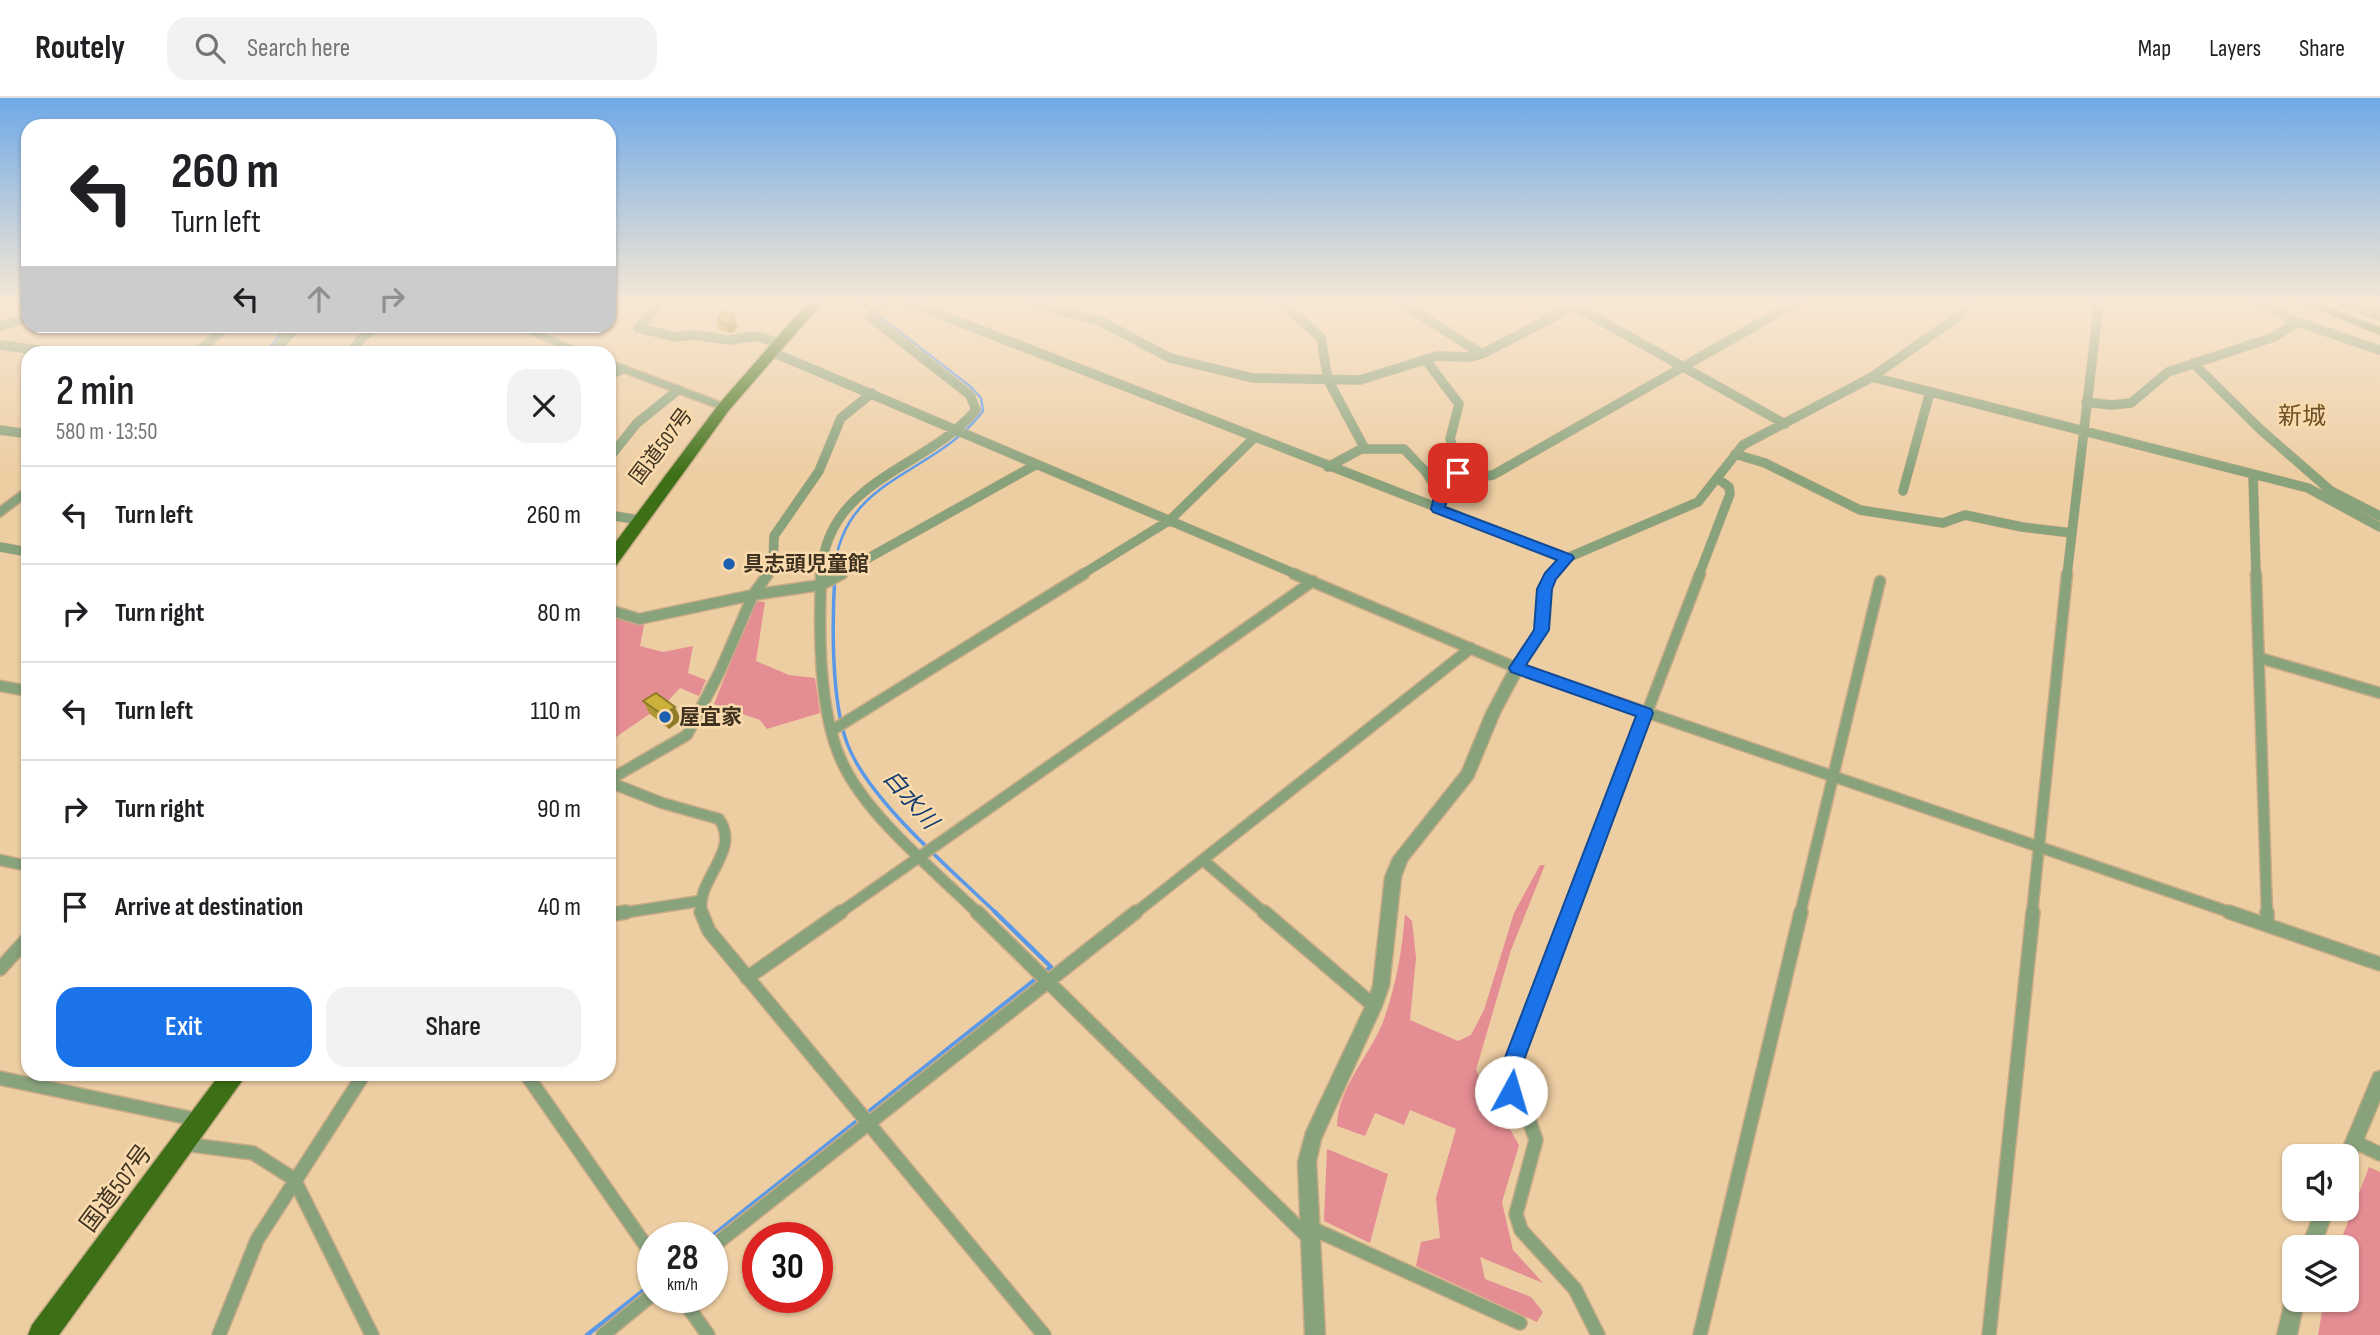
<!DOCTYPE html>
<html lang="en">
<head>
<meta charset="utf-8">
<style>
  :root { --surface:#fff; --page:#f2f2f2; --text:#202124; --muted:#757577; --line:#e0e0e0; --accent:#1a73e8 }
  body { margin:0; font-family:"Sofia Sans Condensed","Noto Sans JP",sans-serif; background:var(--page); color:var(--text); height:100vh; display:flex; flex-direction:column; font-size:26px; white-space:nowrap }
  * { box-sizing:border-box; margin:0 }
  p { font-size:23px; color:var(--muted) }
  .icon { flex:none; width:38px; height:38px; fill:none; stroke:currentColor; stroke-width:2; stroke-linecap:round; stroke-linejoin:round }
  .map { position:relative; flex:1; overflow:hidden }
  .side { position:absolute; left:21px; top:248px; width:595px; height:735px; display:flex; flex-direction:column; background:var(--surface); border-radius:21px; box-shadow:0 2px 5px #0004 }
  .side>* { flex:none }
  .hud { position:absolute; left:21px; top:21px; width:595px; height:214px; border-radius:21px; box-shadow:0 2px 5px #0004; background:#fff; color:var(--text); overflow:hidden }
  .buttons { position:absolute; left:2282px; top:1046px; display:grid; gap:14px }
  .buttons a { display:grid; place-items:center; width:77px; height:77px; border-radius:14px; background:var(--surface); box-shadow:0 2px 5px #0004; font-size:35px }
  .speed { position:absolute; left:637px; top:1124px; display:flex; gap:14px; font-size:35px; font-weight:700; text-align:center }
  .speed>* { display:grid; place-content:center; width:91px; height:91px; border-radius:50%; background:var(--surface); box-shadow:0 2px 5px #0004; line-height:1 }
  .speed small { font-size:18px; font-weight:400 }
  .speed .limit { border:10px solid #d22; background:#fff; color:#111 }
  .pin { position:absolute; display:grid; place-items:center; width:60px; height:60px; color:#fff; margin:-30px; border-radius:14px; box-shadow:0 4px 10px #0006 }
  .me { position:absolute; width:77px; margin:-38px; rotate:6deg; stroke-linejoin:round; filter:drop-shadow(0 0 5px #0008) }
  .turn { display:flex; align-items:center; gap:24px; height:147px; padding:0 35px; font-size:32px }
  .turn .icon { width:91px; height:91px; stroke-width:2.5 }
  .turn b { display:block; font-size:49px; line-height:60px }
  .lanes { display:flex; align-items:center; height:66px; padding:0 35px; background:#0003; justify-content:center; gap:35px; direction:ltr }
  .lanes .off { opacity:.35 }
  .round { display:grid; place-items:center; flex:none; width:74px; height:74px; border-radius:21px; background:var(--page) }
  .overview { display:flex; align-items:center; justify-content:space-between; height:119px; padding:0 35px }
  h1 { font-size:42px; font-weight:600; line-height:52px }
  .button { display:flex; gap:14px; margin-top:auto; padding:14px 35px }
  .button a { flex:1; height:80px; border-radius:21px; background:var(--accent); color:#fff; font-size:28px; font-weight:600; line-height:80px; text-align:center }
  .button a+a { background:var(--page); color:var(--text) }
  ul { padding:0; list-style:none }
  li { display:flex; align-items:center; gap:21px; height:98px; padding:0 35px; border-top:2px solid var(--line) }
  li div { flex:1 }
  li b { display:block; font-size:26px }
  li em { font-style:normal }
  header { display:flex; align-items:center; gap:42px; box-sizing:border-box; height:98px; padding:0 35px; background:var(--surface); border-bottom:2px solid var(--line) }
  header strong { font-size:33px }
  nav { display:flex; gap:38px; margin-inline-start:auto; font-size:24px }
  .search { width:490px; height:63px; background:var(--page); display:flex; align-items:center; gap:18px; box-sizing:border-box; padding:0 24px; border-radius:21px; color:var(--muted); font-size:26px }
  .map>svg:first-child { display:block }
  .green { fill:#e48d93 }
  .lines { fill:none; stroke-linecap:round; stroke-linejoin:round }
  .stream-far2 { stroke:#5a99e9; stroke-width:2.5 }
  .stream-far1 { stroke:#5a99e9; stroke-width:3.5 }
  .stream { stroke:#5a99e9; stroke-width:4.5 }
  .minor-far2-casing { stroke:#c7ab86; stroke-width:10 }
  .minor-far1-casing { stroke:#c7ab86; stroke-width:13 }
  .minor-casing { stroke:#c7ab86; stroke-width:16 }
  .tertiary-casing { stroke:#c7ab86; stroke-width:3 }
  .secondary-casing { stroke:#c7ab86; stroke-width:2 }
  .trunk-casing { stroke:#c7ab86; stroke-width:3 }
  .minor-far2 { stroke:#88a27c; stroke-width:9 }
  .minor-far1 { stroke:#88a27c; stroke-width:10 }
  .minor { stroke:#88a27c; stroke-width:13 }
  .tertiary { fill:#88a27c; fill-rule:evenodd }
  .secondary { fill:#648950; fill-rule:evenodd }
  .trunk { fill:#3c6f16; fill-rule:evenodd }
  .wall { fill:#af9731 }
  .shaded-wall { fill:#8e7b28 }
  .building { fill:#cbb039; stroke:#8e7b28; stroke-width:2 }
  .route { fill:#1a73e8; stroke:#114b97; stroke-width:2 }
  .poi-dot { fill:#1d60b1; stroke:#fadbae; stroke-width:2.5 }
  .labels { text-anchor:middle; stroke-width:5; stroke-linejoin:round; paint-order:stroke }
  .street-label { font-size:21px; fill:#3f3221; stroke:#fadbae }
  .poi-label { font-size:21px; font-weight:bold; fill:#3f3221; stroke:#fadbae; text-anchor:start }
  .water-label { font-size:23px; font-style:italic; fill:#133d70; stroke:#fadbae }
  .quarter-label { font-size:24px; fill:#6c5128; stroke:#fadbae }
  .near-street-label { font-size:24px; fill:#3f3221; stroke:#fadbae }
</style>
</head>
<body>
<header>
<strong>Routely</strong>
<div class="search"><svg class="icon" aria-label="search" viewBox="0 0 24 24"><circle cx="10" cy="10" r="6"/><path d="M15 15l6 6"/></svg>Search here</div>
<nav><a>Map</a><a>Layers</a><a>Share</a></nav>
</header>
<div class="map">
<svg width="2380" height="1237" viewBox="0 0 2380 1237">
  <rect width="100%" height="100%" fill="#edcda2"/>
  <!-- green -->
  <path class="green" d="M755,503L765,504L756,563L789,577L815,580L820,615L767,631L760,622L714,606Z
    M609,518L644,527L640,548L663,554L693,548L688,575L706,582L699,598L680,590L668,603L609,644Z
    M1540,767H1545L1511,852L1476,972L1519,1047L1502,1104L1513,1152L1543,1185L1480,1159L1485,1181L1531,1199L1543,1214L1537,1224L1416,1168L1421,1144L1440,1140L1436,1100L1456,1031L1410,1012L1404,1027L1375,1015L1365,1038L1337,1028C1338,989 1369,959 1383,924C1396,888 1402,854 1405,816L1412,823L1416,860L1410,922L1458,943L1471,937L1484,912L1514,815Z
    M1327,1051L1388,1076L1370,1145L1324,1123Z
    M2369,1069L2380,1074V1237H2318L2324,1202H2347V1150H2338Z"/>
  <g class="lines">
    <!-- stream-far2 -->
    <path class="stream-far2" d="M265,256L287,228
      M834,477C840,378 934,379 983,313L981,300L971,289L861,204"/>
    <!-- stream-far1 -->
    <path class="stream-far1" d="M835,476C832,522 831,602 847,645C868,702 952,772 997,816"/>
    <!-- stream -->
    <path class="stream" d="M711,1139L1051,869L995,814
      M587,1237L653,1185"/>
    <defs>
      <path id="minor-far2" d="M908,204L1567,460
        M1029,204L1102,224L1170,260L1253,280L1360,282L1437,258L1469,259L1482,256L1582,204
        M1282,204L1321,240L1328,282L1365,351
        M1400,204L1482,256
        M2344,204L2380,218
        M1571,206L1785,326
        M656,211L638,230L675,239L694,237L729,242L756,238L779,245
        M2292,222L2380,252
        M0,228L28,220
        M0,247L67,256
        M772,254L1298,477
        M272,256L297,228
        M350,256L360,242L377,228
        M1425,261L1459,306L1450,341L1458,362V375L1441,399L1438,411
        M2193,265L2261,332L2331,393L2322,396
        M609,277L623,271
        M1872,279L2308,390L2380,429
        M2086,304L2111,307L2131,305L2168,274L2274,239L2294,226L2282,215L2256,204
        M0,332L28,336
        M1735,356L1765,365L1860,412L1943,425L1965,417L2022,429L2072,435
        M609,360L637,325L678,292
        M1328,369L1361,351H1404L1426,374L1441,399
        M1458,375L1477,379L1493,377L1797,204
        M2253,376L2256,477
        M1903,393L1930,294
        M2331,393L2380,418
        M609,417L639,422
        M0,449L28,454
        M767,477L773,468L774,438L819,373L841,320L872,295
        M821,477C826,381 925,372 976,312L970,297L869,218L884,204
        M838,477L1037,366
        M1081,477L1170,422L1255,339
        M1551,477L1567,460L1698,404L1743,347L1872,279L1959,218L1969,204
        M1699,477L1730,396L1729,389L1717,380
        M2067,477L2099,204"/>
      <path id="minor-far1" d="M821,476C819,531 818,616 843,666C868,719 936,774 979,816
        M1294,476L1517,570L2235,816
        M2256,476L2267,816
        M609,512L639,521L753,497L821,487L842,476
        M2260,560L2380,595
        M1517,570L1541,532L1544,491L1552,476
        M0,588L28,593
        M831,633L1084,476
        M609,682L687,637L720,573L753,497L768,476
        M609,684L662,705L719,721C742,754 694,782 702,816
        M0,762L28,768
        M1203,762L1266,816
        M615,816L700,803
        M838,816L1313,483
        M1134,816L1471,550
        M1570,816L1700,476
        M1800,816L1880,483
        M2032,816L2067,476"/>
      <path id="minor" d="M701,814L709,833L1044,1237
        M977,814L1309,1140
        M1264,814L1374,908
        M1570,814L1511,970V994L1529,1022L1536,1042L1516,1116L1521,1132L1575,1191L1598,1237
        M2229,814L2380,866
        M2267,814V826
        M609,817L626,814
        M0,871L28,840
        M747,880L841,814
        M526,976L653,1158
        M0,980L199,1022
        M2355,1044L2380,1056
        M184,1046L253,1055L294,1081L372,1237
        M1309,1129L1520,1225
        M712,1149L1136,814
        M681,1199L708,1237
        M219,1237L257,1142L364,976
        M603,1237L653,1196
        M1700,1237L1801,814
        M1989,1237L2033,814"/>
      <path id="tertiary" d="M222,228H233L201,256H189Z
        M513,228H526L590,256H575Z
        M609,262L728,307L730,309L724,312L720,311L609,269Z
        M28,388V398L0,419V409Z
        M1517,565L1524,570L1500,615L1473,680L1407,763L1401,779L1389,888L1382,908L1321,1041L1316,1064L1325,1237H1305L1298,1064L1306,1034L1366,907L1373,888L1385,779L1393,760L1462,673L1486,615L1512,566Z
        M2380,973V1002L2353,1067L2347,1070V1059H2339L2374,975Z
        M2316,1111H2334L2320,1150H2301Z
        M2294,1192V1202H2304L2297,1237H2277L2287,1195Z"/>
      <path id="secondary" d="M2298,204H2315L2380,229V237Z"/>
      <path id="trunk" d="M808,204H823L729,312L615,469L609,471V453L719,306Z
        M220,976H247L59,1237H28L32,1227Z"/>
    </defs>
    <!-- minor-far2 casing -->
    <use href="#minor-far2" class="minor-far2-casing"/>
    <!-- minor-far1 casing -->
    <use href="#minor-far1" class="minor-far1-casing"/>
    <!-- minor casing -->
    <use href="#minor" class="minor-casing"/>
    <!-- tertiary casing -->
    <use href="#tertiary" class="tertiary-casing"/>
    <!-- secondary casing -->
    <use href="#secondary" class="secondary-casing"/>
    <!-- trunk casing -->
    <use href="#trunk" class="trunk-casing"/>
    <!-- minor-far2 -->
    <use href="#minor-far2" class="minor-far2"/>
    <!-- minor-far1 -->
    <use href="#minor-far1" class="minor-far1"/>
    <!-- minor -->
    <use href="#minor" class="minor"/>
    <!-- tertiary -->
    <use href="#tertiary" class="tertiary"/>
    <!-- secondary -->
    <use href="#secondary" class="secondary"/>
    <!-- trunk -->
    <use href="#trunk" class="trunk"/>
  </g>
  <!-- wall -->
  <path class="wall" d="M734,215L737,229L734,234L729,235L719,232L717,223Z
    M643,603L681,622L669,631L650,616Z"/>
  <!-- shaded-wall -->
  <path class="shaded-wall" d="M734,215L737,229L734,234L729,235L726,226Z
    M675,609L681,622L669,631L663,617Z"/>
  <!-- building -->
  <path class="building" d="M722,214L734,215L731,220H734L731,225L726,226L717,223Z
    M656,595L675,609L663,617L643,603Z"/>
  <!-- sky -->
  <linearGradient id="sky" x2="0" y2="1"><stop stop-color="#6fa9e8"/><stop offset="0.54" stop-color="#f7e8d5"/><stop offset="1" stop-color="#f7e8d5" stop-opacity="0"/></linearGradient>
  <rect width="2380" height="377" fill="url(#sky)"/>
  <!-- route -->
  <path class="route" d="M1458,371L1465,375C1459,387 1448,396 1445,409L1572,457L1574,460L1556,481L1552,491L1549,532L1526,567L1651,611L1653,615L1521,970V994L1518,1000L1511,1003L1504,1000L1501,994V970L1636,618L1511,574L1509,570L1534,532L1537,491L1545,475L1557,462L1433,414L1431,411L1434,399L1453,372Z"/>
  <!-- markers -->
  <g class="poi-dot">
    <circle cx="729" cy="466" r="7"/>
    <circle cx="665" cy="619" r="7"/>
  </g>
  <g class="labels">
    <!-- street labels -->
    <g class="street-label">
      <text transform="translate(661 348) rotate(-53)" y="7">国道507号</text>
    </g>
    <!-- poi labels -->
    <g class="poi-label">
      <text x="743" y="473">具志頭児童館</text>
      <text x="679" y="626">屋宜家</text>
    </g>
    <!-- water labels -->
    <g class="water-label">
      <text transform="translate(911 701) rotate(49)" y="8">白水川</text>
    </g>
    <!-- quarter labels -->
    <g class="quarter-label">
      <text x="2302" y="326">新城</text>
    </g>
    <!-- near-street labels -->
    <g class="near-street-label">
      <text transform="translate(116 1090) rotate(-53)" y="8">国道507号</text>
    </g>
  </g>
</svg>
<div class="buttons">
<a><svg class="icon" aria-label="sound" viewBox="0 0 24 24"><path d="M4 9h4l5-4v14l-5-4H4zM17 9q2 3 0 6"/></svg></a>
<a><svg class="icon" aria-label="layers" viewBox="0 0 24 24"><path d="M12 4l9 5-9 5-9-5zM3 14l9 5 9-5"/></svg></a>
</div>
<div class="speed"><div>28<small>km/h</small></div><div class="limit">30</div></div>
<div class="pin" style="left:1458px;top:375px;background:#d93025"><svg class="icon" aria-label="arrive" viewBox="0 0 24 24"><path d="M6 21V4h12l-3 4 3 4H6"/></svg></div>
<svg class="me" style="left:1511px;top:994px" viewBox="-20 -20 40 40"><circle r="19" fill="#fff"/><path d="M0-13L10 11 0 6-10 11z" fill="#1a73e8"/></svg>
<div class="hud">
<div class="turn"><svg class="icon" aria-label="left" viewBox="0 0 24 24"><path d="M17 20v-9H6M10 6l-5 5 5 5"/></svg><div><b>260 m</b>Turn left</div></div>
<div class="lanes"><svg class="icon" aria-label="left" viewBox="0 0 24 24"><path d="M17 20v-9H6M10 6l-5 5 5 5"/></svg><svg class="icon off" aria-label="ahead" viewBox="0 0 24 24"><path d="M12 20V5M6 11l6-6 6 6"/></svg><svg class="icon off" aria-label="right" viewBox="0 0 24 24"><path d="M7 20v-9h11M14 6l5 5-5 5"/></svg></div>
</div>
<section class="side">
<div class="overview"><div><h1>2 min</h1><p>580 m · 13:50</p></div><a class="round"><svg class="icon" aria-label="close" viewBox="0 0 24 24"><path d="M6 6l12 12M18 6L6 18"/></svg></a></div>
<ul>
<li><svg class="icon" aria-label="left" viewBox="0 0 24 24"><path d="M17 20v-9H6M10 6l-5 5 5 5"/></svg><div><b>Turn left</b></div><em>260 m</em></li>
<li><svg class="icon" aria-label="right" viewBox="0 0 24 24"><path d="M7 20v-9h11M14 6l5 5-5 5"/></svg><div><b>Turn right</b></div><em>80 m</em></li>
<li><svg class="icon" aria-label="left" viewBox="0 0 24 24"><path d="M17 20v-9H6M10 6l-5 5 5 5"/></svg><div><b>Turn left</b></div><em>110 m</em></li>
<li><svg class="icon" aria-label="right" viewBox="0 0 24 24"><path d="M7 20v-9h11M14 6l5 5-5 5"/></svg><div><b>Turn right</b></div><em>90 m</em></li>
<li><svg class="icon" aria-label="arrive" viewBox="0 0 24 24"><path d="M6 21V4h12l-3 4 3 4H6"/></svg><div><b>Arrive at destination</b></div><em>40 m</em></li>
</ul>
<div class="button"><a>Exit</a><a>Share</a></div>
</section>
</div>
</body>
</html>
